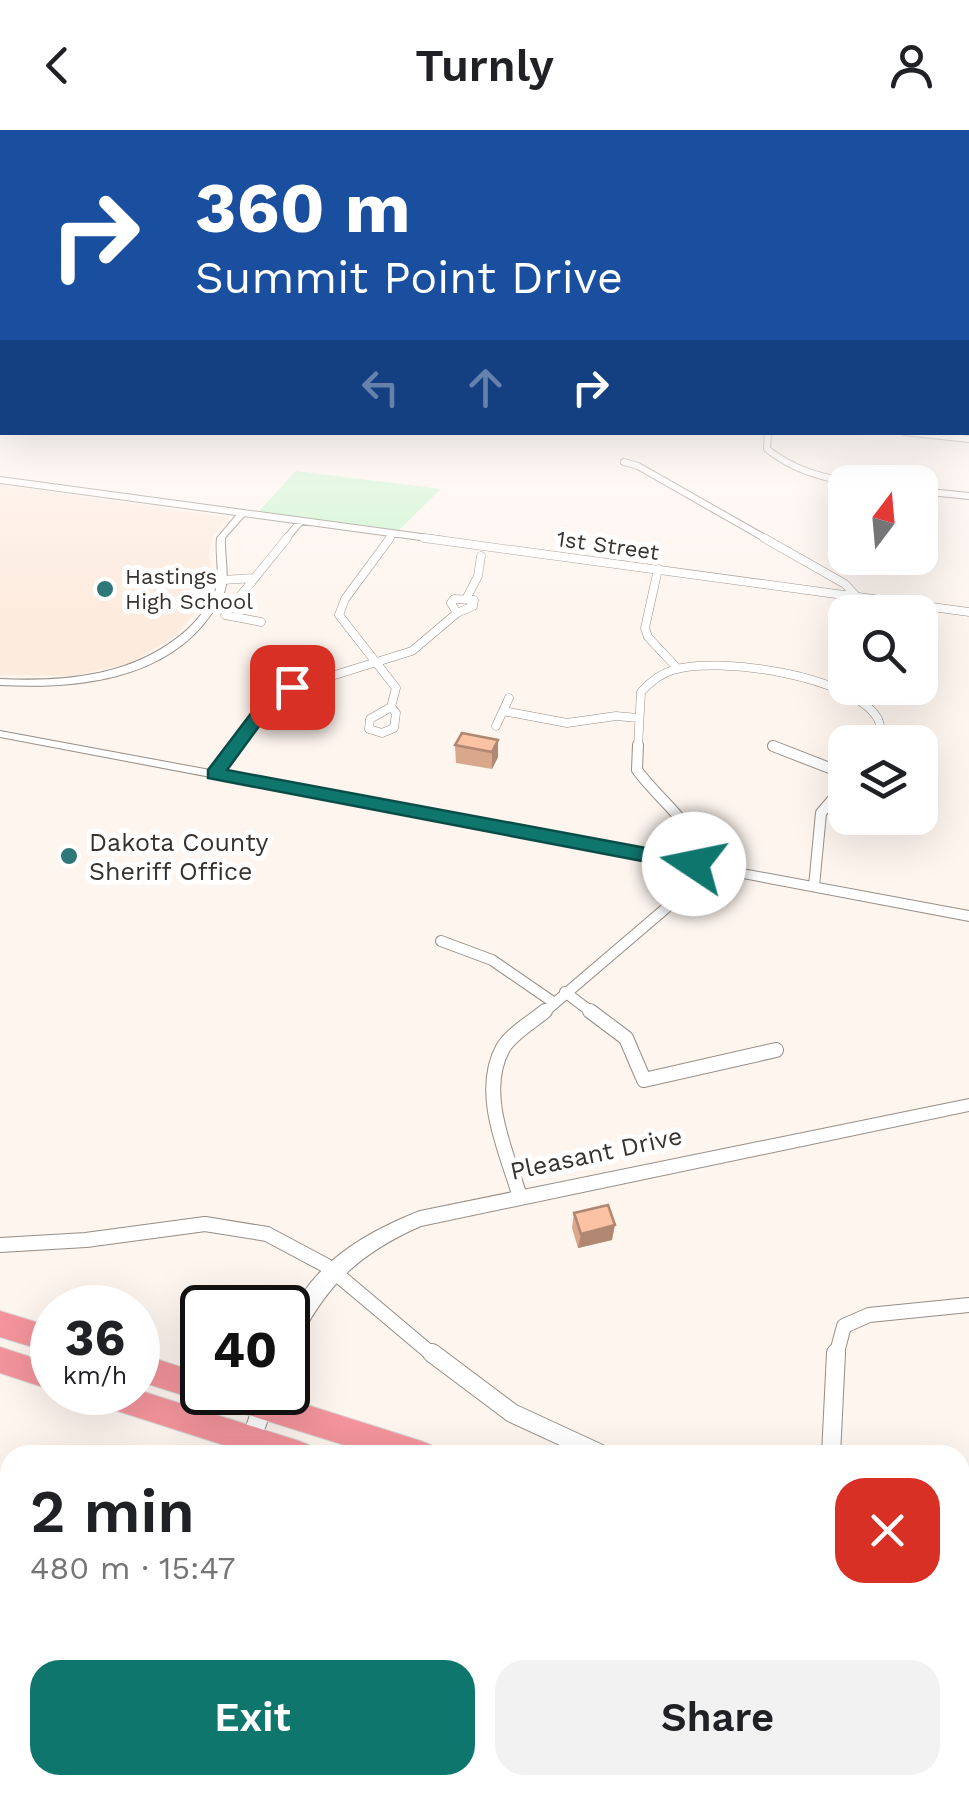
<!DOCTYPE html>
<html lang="en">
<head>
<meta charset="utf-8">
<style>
  :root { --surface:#fff; --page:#f2f2f2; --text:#202124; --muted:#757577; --accent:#0f766e }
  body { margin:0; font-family:"Work Sans",sans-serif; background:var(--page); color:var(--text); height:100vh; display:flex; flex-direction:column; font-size:38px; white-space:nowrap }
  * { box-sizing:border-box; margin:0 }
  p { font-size:32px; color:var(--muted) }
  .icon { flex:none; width:55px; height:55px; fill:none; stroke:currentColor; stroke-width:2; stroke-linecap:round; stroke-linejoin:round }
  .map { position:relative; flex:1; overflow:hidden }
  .side { position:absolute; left:0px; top:1315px; width:970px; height:350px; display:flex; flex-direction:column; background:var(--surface); border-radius:30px 30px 0 0; box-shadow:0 10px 40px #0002 }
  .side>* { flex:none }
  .guide { position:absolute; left:0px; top:0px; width:970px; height:305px; box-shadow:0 10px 40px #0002; background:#1a4fa0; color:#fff; overflow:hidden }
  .needle { width:65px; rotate:16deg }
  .controls { position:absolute; left:828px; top:335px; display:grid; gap:20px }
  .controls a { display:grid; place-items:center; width:110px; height:110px; border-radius:20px; background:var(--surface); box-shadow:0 10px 40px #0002; font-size:50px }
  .speed { position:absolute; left:30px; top:1155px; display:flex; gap:20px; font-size:50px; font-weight:700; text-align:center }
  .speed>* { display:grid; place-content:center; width:130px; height:130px; border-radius:50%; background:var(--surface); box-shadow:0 10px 40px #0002; line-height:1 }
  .speed small { font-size:25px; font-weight:400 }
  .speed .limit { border:5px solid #111; border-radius:15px; background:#fff; color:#111 }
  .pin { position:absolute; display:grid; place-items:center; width:85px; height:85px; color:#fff; margin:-42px; border-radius:20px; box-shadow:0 5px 15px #0006 }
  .me { position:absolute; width:110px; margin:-55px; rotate:281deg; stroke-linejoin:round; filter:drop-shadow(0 0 8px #0008) }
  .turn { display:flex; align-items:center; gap:35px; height:210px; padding:0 30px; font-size:45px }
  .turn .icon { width:130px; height:130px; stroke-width:2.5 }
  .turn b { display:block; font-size:70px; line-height:85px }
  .lanes { display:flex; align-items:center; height:95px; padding:0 30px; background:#0003; justify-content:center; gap:50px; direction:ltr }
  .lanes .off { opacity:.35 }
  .round { display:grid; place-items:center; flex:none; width:105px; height:105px; border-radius:30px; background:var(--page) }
  .summary { display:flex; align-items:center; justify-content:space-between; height:170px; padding:0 30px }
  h1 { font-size:60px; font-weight:600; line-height:75px }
  .primary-button { display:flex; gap:20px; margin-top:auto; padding:20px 30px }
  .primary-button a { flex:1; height:115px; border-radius:30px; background:var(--accent); color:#fff; font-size:40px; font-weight:600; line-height:115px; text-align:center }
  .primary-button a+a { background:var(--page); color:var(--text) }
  header { display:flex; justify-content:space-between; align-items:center; height:130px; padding:0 30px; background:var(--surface); font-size:45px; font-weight:600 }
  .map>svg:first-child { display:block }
  .built { fill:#fdebde }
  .green { fill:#cbf5cf }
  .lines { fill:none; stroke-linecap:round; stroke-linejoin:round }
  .minor-far4-casing { stroke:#968d85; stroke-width:8 }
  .minor-far3-casing { stroke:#968d85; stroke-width:9 }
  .minor-far2-casing { stroke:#968d85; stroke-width:12 }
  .minor-far1-casing { stroke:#968d85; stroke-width:16 }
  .minor-casing { stroke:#968d85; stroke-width:20 }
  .tertiary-casing { stroke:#968d85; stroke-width:2 }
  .trunk-casing { stroke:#d7d6d5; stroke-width:2 }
  .minor-far4 { stroke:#fff; stroke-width:6 }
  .minor-far3 { stroke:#fff; stroke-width:8 }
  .minor-far2 { stroke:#fff; stroke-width:10 }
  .minor-far1 { stroke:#fff; stroke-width:14 }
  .minor { stroke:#fff; stroke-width:18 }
  .tertiary { fill:#fff; fill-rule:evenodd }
  .trunk { fill:#f4949c; fill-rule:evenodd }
  .wall { fill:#d8a78c }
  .shaded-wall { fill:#b08872 }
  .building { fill:#fbc2a3; stroke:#b08872; stroke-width:2.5 }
  .route { fill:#0f766e; stroke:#0a4d48; stroke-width:2.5 }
  .poi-dot { fill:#2e7878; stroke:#fff; stroke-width:4 }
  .labels { text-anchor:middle; stroke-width:10; stroke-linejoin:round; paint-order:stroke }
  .far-street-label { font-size:22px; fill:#36322f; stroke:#fff }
  .far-poi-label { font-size:22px; fill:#36322f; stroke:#fff; text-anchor:start }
  .poi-label { font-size:25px; fill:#36322f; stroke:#fff; text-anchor:start }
  .street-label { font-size:25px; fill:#36322f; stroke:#fff }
</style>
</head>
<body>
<header><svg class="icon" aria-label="back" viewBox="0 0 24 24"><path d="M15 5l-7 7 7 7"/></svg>Turnly<svg class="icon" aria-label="person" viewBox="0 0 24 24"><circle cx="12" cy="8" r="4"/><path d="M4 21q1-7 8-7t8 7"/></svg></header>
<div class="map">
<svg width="969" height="1665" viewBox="0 0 969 1665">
  <rect width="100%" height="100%" fill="#fef5ef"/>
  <!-- built -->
  <path class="built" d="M0,355L229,387L212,407L209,423L213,450L208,467L174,507L130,533L74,546L0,545Z
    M960,1534L969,1537V1665H157L158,1655H960Z"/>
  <!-- green -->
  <path class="green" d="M296,341L441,359L398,401L258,382Z"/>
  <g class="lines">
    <defs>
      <path id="minor-far4" d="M768,302L767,319C792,339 819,347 850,352
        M904,302L969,309
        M624,332L638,336L768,410
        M0,350L443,410
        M880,352L881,340
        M920,361L969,366
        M285,410L300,392
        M388,410L393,404"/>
      <path id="minor-far3" d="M390,408L345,469L339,485L396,558L391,577
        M424,408L969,482
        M764,408L845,454L857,467
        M658,439L645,498L648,507L677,538
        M223,450L254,448
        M467,467L478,446L481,426
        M454,469L474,470L473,476L457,483L451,473Z
        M261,492L225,485L287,408
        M391,577L396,583L394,598L382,603L369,599L370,589Z
        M503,581L567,593L616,586L638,588
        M496,596L509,568
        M235,617L280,562L412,521L457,483
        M638,617L641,562C650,552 660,544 673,540C717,526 853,545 878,589C881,595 881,605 882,612"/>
      <path id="minor-far2" d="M773,616L845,644
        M214,644L237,615
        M814,756L821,683L845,655
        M441,811L492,830L553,872
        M565,862L594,884
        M542,884L679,767C716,701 674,689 637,640L638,615"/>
      <path id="minor-far1" d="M590,881L626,908L644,950L776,920
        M520,1067C507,1023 478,963 503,918C511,904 532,892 545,881
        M0,1115L86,1110L205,1094L267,1104L327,1136L434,1226
        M836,1226L844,1196L869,1185L969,1175"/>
      <path id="minor" d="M432,1223L512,1283L603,1325
        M831,1325L836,1223
        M960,1433L969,1436
        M0,1611L10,1612
        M336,1655L363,1665"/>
      <path id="tertiary" d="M968,253H969V257H968Z
        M239,382L246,384L225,408C224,426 230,446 224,463C221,470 216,476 212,483C166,551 75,559 0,555V549C67,552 136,546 188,499C198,489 210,475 215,462C221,445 215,426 217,408Z
        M0,601L969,781V791L0,607Z
        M969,969V981L421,1096C357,1124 324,1157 294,1220L288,1223C288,1213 286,1201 289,1191C309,1135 368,1101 420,1081Z
        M258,1262H277L256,1325H236Z
        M146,1655H170L169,1665H145Z"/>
      <path id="trunk" d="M0,1181L52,1197V1223L0,1207Z
        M0,1217L52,1234V1260L0,1243Z
        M138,1223L202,1244V1262H266L421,1311L431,1315L435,1325H376L220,1276L209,1268L202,1271L138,1251Z
        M138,1260L299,1311L309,1315L313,1325H255L102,1276L92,1272L88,1262H138Z
        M960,1476L969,1479V1511L960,1508Z
        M960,1518L969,1521V1553L960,1550Z"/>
    </defs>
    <!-- minor-far4 casing -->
    <use href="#minor-far4" class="minor-far4-casing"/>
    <!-- minor-far3 casing -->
    <use href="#minor-far3" class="minor-far3-casing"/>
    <!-- minor-far2 casing -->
    <use href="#minor-far2" class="minor-far2-casing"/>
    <!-- minor-far1 casing -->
    <use href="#minor-far1" class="minor-far1-casing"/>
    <!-- minor casing -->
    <use href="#minor" class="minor-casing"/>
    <!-- tertiary casing -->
    <use href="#tertiary" class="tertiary-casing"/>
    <!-- trunk casing -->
    <use href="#trunk" class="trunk-casing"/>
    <!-- minor-far4 -->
    <use href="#minor-far4" class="minor-far4"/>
    <!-- minor-far3 -->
    <use href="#minor-far3" class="minor-far3"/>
    <!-- minor-far2 -->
    <use href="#minor-far2" class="minor-far2"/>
    <!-- minor-far1 -->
    <use href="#minor-far1" class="minor-far1"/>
    <!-- minor -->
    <use href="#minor" class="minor"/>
    <!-- tertiary -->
    <use href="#tertiary" class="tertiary"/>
    <!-- trunk -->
    <use href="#trunk" class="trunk"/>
  </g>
  <!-- wall -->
  <path class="wall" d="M498,610V627L492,639L456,633L455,615Z
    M574,1083L612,1110L578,1118L572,1098Z"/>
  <!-- shaded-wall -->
  <path class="shaded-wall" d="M498,610V627L492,639V622Z
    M615,1095L612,1110L578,1118L581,1104Z"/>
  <!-- building -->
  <path class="building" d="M462,603L498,610L492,622L455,615Z
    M608,1075L615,1095L581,1104L574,1083Z"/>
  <!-- sky -->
  <linearGradient id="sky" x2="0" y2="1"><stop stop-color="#82b9e7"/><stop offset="0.52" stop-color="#fffaf8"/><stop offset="1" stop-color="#fffaf8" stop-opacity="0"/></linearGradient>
  <rect width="969" height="481" fill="url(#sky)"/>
  <!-- route -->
  <path class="route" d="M292,552L300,557L298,561L274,576L227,640L694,727L705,734L694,741L208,648V640L262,569Z"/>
  <!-- markers -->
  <g class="poi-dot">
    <circle cx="105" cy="459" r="10"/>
    <circle cx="69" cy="726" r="10"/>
  </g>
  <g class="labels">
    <!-- far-street labels -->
    <g class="far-street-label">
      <text transform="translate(608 415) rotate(8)" y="8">1st Street</text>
    </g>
    <!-- far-poi labels -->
    <g class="far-poi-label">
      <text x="125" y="454">Hastings<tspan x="125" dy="25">High School</tspan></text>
    </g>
    <!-- poi labels -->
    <g class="poi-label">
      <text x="89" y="721">Dakota County<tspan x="89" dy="29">Sheriff Office</tspan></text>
    </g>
    <!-- street labels -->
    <g class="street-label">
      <text transform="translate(596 1023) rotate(-12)" y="9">Pleasant Drive</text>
    </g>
  </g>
</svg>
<div class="controls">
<a><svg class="needle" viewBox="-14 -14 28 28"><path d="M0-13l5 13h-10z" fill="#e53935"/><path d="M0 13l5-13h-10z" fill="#757577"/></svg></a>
<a><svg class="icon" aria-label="search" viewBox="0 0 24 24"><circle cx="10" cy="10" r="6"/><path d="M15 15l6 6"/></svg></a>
<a><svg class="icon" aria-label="layers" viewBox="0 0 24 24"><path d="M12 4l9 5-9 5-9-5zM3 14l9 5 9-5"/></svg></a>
</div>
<div class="speed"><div>36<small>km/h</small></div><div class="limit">40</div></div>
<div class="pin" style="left:292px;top:557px;background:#d93025"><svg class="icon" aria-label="arrive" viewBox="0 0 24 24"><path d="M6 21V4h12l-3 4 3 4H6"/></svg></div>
<svg class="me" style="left:694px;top:734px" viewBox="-20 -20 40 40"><circle r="19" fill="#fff"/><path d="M0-13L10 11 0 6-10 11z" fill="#0f766e"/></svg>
<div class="guide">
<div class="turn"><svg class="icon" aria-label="right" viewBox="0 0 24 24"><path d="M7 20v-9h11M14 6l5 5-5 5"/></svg><div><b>360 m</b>Summit Point Drive</div></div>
<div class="lanes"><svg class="icon off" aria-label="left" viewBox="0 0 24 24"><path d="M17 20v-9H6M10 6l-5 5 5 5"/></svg><svg class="icon off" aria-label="ahead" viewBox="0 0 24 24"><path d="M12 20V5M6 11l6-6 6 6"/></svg><svg class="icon" aria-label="right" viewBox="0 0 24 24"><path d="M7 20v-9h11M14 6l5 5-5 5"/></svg></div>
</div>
<section class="side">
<div class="summary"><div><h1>2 min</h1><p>480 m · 15:47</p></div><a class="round" style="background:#d93025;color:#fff"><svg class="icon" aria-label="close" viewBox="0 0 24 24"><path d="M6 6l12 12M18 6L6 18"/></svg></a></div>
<div class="primary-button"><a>Exit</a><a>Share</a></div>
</section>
</div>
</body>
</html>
